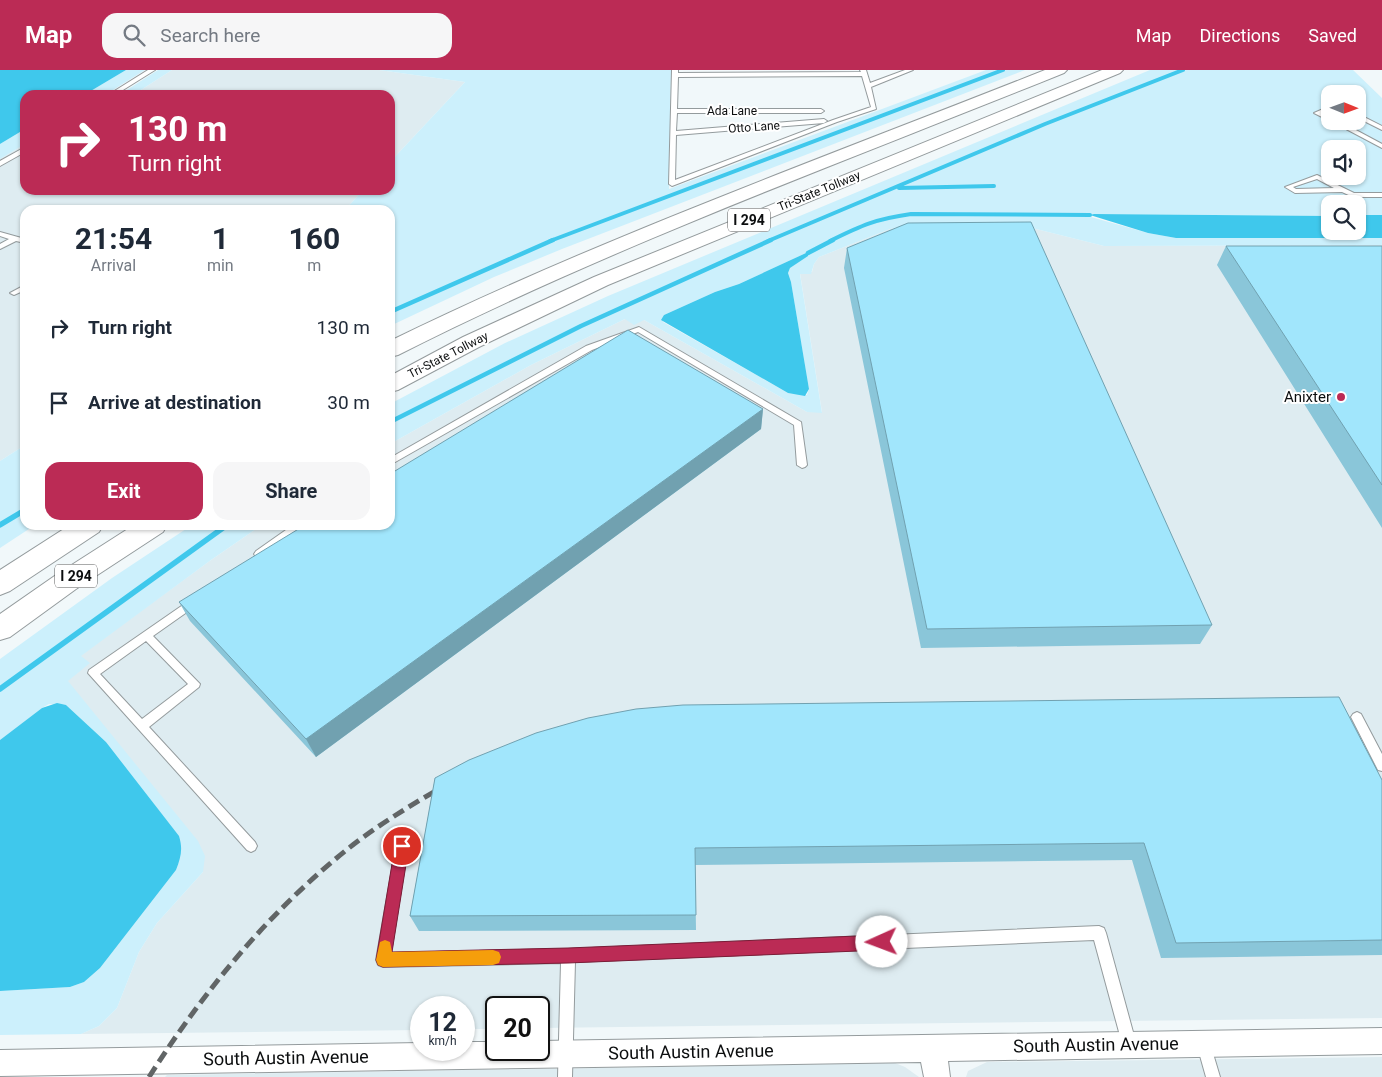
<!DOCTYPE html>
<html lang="en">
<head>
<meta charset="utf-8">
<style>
  :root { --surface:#fff; --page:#f6f6f7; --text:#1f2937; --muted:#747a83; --accent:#bb2b55 }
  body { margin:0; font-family:Roboto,sans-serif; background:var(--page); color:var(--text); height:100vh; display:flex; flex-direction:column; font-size:19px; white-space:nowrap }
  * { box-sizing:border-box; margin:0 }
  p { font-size:16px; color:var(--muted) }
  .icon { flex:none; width:28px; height:28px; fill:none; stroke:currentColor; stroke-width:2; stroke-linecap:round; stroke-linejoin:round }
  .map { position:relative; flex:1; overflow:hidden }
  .sheet { position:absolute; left:20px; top:135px; width:375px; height:325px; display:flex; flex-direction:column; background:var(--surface); border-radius:15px; box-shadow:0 1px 4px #0004 }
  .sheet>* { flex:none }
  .banner { position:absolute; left:20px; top:20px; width:375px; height:105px; border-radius:15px; box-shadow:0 1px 4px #0004; background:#bb2b55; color:#fff; overflow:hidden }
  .needle { width:32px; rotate:91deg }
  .fabs { position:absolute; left:1321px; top:15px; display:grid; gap:10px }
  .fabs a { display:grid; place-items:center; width:45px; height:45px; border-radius:10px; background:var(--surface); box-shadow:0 1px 4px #0004; font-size:25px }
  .speed { position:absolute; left:410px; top:926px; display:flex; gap:10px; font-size:25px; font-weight:700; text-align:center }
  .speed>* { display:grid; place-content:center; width:65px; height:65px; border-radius:50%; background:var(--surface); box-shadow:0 1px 4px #0004; line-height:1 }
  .speed small { font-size:12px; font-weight:400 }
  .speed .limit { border:2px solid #111; border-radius:8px; background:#fff; color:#111 }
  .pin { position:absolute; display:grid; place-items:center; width:42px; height:42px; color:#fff; margin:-21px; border:2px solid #fff; border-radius:50%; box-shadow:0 1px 5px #0007 }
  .me { position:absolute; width:55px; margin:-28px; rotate:268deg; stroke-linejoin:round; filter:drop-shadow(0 0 4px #0008) }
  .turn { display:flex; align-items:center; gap:18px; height:105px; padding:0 25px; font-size:22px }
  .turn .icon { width:65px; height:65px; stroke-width:2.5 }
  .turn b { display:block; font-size:35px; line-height:42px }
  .eta { display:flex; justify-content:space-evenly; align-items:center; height:85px; text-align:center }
  .eta b { font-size:30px; font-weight:700; line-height:35px }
  .action { display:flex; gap:10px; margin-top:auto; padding:10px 25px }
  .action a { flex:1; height:58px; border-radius:15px; background:var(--accent); color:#fff; font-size:20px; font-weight:700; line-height:58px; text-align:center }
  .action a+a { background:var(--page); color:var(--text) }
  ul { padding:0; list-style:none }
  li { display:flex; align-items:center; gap:15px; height:75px; padding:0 25px }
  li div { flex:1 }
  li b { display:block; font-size:19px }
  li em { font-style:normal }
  header { display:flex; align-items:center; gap:30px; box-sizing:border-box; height:70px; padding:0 25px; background:var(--accent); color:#fff }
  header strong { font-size:24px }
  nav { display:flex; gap:28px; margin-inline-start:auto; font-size:18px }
  .search { width:350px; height:45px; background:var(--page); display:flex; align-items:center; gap:12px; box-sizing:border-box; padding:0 18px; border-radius:15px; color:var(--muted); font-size:19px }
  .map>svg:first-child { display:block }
  .built { fill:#deecf1 }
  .green { fill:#ccf0fc; fill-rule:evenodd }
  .water { fill:#3fc8ec }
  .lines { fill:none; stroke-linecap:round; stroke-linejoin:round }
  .stream-far2 { stroke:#3fc8ec; stroke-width:4 }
  .stream-far1 { stroke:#3fc8ec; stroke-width:4.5 }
  .stream { stroke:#3fc8ec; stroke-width:5.5 }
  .lane-casing { stroke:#949b9d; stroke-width:2 }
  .street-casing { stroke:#949b9d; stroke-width:2 }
  .highway-casing { stroke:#949b9d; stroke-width:2 }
  .lane { fill:#fff; fill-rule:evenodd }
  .street { fill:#fff; fill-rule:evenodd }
  .highway { fill:#fff; fill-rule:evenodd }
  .rail { stroke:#616566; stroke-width:5; stroke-dasharray:12 6; stroke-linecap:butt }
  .wall { fill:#8ac6d9 }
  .shaded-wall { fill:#71a1b0 }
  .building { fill:#a1e6fc; stroke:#71a1b0 }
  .route { fill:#bb2b55; stroke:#7a1c37 }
  .slow { fill:#f59e0b }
  .poi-dot { fill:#bb2b55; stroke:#fff; stroke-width:2 }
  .labels { text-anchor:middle; stroke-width:4; stroke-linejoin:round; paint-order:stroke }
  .far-street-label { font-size:12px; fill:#0c0e0f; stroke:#fff }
  .shield { fill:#fff; stroke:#555657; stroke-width:1 }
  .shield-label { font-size:14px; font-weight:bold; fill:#0c0e0f }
  .poi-label { font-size:15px; fill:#0c0e0f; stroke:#fff; text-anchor:end }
  .near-street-label { font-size:18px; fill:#0c0e0f; stroke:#fff }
</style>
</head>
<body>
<header>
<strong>Map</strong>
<div class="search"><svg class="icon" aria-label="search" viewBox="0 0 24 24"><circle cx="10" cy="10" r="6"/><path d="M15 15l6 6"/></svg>Search here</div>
<nav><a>Map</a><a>Directions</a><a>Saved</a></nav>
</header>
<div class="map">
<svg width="1382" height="1007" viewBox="0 0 1382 1007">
  <rect width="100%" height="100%" fill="#f1f8fa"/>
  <!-- built -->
  <path class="built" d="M172,0H379L465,12L390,92V25H133Z
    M25,74V120H363L345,140H25V375L0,391V89Z
    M899,157H1028L1104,176L1382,175V948L539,958V938H496V959H464V938H421V960L81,964L99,956L117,938L139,882L157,853L203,802L59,601L211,490L262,455H390V374L531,295L625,249L644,250L807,342H822L800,203L812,202L814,194L819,187L890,159Z
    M1382,987V1007H966L968,1001L987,992Z
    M895,993L905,997L919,1007H165L167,1005Z"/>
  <!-- green -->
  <path class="green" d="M126,0H145L105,25H84Z
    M158,0H172L133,25H119Z
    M379,0H671L669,119L986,0H1025L562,179L494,207L390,256V140H345L363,120H390V92L465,12Z
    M1150,0H1353L1382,28V145H1358V134H1330V146L1094,144L1091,147L1148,163L1176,168H1382V175L1104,176L1028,157H899L890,159L819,187L814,194L811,204H800L822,343L807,342L644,250L634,255L625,249L531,295L390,374V334L505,273L608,226ZM1330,24H1358V51H1330ZM1330,79H1358V106H1330ZM806,183L807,186L790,198L788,203L791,212L809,319L807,325L788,323L663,252L664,245L715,222L739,214Z
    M25,59V74L0,89V74Z
    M25,375V455H35L0,478V391Z
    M192,455H262L211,490L81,586L90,593L68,611L198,771L205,786L203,802L157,853L139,882L117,938L99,956L81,964L0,965V921L70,917L84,912L100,898L176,800L179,766L106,672L66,635L49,634L42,638L0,670V589L112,508Z"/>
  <!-- water -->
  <path class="water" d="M0,0H126L84,25H25V59L0,74Z
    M1094,144L1330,146V161H1358V145H1382V168H1176L1148,163L1090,145Z
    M806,183H808V186L790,198L788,203L791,212L809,319L805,326L788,323L661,250L664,245L715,222L739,214Z
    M57,633L66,635L106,672L179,766C183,779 181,787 176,800L100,898L84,912L70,917L0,921V670L42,638Z"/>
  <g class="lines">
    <!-- stream-far2 -->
    <path class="stream-far2" d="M899,118L994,116
      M550,171L1003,0
      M768,171L1045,54L1183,0
      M830,171C862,155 876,149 911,144L1090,145"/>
    <!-- stream-far1 -->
    <path class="stream-far1" d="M808,183L833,170
      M390,242L553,170
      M390,352L581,256L771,170"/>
    <!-- stream -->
    <path class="stream" d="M0,455L25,440
      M0,619L227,455"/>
    <defs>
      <path id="lane" d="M148,0H155L115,25H108Z
        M672,0H678V3L861,2L860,0H866L870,13L905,0H913L871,17L876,39L837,52L672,116L669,114ZM862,6L871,37L833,50L675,110L676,65L824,53L827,51L824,49L676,61L677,43H821L824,41L821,39H677L678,7Z
        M1330,36V40L1322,43L1330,47V51L1314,43Z
        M1358,44L1382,56V60L1358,48Z
        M1331,51H1339L1382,74V78Z
        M25,77V82L0,96V91Z
        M1317,105L1354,123H1382V127H1353L1342,122L1295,123L1285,117ZM1317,109L1334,118L1296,119L1293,117Z
        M0,162L25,169V173L16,171L0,179V174L9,169L0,166Z
        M25,215V220L14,225L10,223Z
        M639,257L801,352L807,395L805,397L802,398L797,395L794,355L638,262L592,280L390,395V388L586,276Z
        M293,455H305L262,487H256L254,484L256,481Z
        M193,528L197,529L198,532L197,535L153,566L200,614L199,617L149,657L255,772L257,776L255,780L251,782L247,780L88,603L89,600ZM146,571L188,614L142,649L100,604Z
        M1357,642L1361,644L1382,684V701L1378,700L1351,647L1353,644Z
        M402,770L406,772L408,776L391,883L568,879L1099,856L1104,858L1106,863L1136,973L1134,978L1129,980L1124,978L1122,973L1094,870L575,892L572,1007H558L561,893L383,897L378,895L376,890L396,776L398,772Z
        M1204,968L1209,970L1220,1007H1206L1197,975L1199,970Z"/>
      <path id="street" d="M1382,958V984L948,991L950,1007H924L921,992L0,1006V980L421,973V980H464V972H496V980H539V971Z"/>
      <path id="highway" d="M1045,0H1067L1064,3C841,93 613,176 398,285L390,287V271C602,167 826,87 1045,0Z
        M1102,0H1123L1120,3L608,215L479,277L398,320L390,322V306L463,267L594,207Z
        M70,455H103L99,462L10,521L0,525V500Z
        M134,455H167L163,462L76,519L10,567L0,570V544L56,505Z"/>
    </defs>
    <!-- lane casing -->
    <use href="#lane" class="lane-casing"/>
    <!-- street casing -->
    <use href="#street" class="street-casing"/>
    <!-- highway casing -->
    <use href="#highway" class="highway-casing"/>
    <!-- lane -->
    <use href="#lane" class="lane"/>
    <!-- street -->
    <use href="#street" class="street"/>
    <!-- highway -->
    <use href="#highway" class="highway"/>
    <!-- rail -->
    <path class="rail" d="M149,1007C206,918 271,839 354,774C383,752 413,734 444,716"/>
  </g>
  <!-- wall -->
  <path class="wall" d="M1226,176H1382V458L1217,195Z
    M847,178L1212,555L1200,574L921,578L844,198Z
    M763,339L761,359L316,687L190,551L179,532Z
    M435,708L1382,710V885L1161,888L1132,790L695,795L696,860L419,861L410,846Z"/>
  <!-- shaded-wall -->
  <path class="shaded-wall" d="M763,339L761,359L316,687L306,669Z"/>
  <!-- building -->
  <path class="building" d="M1031,152L1212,555L927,559L847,178L908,153Z
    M1226,176H1382V415Z
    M628,260L763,339L306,669L179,532L305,455H390V404Z
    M1339,627L1382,710V870L1176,873L1144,773L695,778L696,845L410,846L435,708L469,690L536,663L588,648L636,639L683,635Z"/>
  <!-- route -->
  <path class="route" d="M402,770L407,771L409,776L392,882L568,878L882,865L888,867L890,872L888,878L882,880L568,893L383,897L378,895L376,890L395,776L397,771Z"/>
  <!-- slow -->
  <path class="slow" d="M385,870L390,872L392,882L493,880L499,882L501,887L499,893L493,895L383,897L378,895L376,890L380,872Z"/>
  <!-- markers -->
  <circle class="poi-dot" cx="1341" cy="327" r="5"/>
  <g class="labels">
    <!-- far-street labels -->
    <g class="far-street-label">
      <text x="732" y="45">Ada Lane</text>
      <text transform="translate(754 57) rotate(-4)" y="4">Otto Lane</text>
      <text transform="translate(819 121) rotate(-22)" y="4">Tri-State Tollway</text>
      <text transform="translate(448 285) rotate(-27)" y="4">Tri-State Tollway</text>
    </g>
    <!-- shield labels -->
    <g class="shield">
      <rect x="728" y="138.5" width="42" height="23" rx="4"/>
      <rect x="55" y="494.5" width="42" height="23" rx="4"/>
    </g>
    <g class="shield-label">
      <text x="749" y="155">I 294</text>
      <text x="76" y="511">I 294</text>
    </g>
    <!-- poi labels -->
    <g class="poi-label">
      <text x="1331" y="332">Anixter</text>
    </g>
    <!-- near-street labels -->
    <g class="near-street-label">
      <text transform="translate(1096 975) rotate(-1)" y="6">South Austin Avenue</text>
      <text transform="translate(691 982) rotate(-1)" y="6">South Austin Avenue</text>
      <text transform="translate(286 988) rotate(-1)" y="6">South Austin Avenue</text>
    </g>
  </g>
</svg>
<div class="fabs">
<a><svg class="needle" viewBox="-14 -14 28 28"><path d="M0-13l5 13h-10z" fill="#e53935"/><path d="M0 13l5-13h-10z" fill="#747a83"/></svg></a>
<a><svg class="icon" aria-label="sound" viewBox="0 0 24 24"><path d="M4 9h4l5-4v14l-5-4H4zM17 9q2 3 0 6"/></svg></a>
<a><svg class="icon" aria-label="search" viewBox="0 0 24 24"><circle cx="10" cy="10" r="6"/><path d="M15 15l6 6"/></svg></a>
</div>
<div class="speed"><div>12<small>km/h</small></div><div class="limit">20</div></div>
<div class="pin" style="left:402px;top:776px;background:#d93025"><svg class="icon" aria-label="arrive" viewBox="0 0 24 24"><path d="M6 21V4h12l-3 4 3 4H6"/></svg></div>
<svg class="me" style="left:882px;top:872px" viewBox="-20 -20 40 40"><circle r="19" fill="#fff"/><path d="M0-13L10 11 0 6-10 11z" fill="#bb2b55"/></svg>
<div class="banner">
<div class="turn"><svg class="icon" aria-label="right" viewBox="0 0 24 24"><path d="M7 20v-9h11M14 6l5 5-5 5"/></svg><div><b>130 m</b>Turn right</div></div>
</div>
<section class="sheet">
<div class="eta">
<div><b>21:54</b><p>Arrival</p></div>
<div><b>1</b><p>min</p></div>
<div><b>160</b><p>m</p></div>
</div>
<ul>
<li><svg class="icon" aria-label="right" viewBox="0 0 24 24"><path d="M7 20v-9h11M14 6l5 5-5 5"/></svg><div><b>Turn right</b></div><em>130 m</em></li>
<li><svg class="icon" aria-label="arrive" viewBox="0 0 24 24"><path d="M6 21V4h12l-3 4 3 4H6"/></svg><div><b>Arrive at destination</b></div><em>30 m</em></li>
</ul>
<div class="action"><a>Exit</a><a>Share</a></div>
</section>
</div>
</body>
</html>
